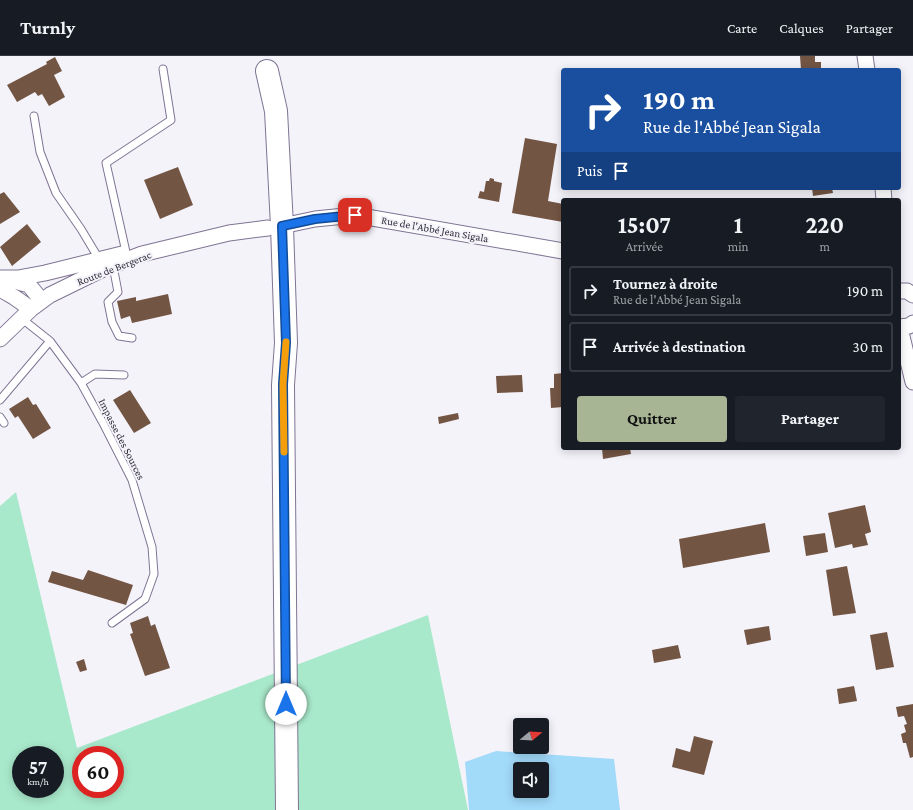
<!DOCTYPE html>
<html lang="fr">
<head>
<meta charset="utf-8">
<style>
  :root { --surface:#171b24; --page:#20242c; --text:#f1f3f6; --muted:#9ea1a6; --line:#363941; --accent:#a7b594 }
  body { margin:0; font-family:"Crimson Pro",serif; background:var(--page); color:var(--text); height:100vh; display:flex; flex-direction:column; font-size:15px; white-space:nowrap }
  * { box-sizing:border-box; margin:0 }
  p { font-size:13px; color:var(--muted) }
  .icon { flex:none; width:22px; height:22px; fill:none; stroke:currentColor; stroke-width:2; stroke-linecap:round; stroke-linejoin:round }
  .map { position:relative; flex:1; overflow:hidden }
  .side { position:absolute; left:561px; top:142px; width:340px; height:252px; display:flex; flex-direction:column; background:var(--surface); border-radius:4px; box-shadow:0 2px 10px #0003 }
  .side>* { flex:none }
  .hud { position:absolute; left:561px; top:12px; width:340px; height:122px; border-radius:4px; box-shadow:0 2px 10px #0003; background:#1a4fa0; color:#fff; overflow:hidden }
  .needle { width:26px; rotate:72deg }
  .controls { position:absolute; left:513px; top:662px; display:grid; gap:8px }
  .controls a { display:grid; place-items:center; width:36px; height:36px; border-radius:4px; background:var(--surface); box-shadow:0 2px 10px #0003; font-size:20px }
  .speed { position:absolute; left:12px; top:690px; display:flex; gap:8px; font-size:20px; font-weight:700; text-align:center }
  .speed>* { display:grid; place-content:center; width:52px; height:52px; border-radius:50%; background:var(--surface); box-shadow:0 2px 10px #0003; line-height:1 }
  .speed small { font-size:10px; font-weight:400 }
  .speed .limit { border:6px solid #d22; background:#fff; color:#111 }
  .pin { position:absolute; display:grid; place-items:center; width:34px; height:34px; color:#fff; margin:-17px; border-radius:8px; box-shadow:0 2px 6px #0006 }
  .me { position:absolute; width:44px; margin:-22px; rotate:0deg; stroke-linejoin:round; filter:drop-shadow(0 0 3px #0008) }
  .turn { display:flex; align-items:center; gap:14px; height:84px; padding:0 16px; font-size:18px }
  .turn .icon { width:52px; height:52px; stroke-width:2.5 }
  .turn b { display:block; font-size:28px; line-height:34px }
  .then { display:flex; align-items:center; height:38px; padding:0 16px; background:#0003; gap:8px; font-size:15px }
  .eta { display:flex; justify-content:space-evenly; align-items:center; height:68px; text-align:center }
  .eta b { font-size:24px; font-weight:700; line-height:28px }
  .action { display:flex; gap:8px; margin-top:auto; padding:8px 16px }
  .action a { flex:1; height:46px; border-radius:4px; background:var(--accent); color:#111; font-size:16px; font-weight:700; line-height:46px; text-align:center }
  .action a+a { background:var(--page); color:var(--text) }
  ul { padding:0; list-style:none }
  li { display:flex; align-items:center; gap:12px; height:50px; margin:0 8px 6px; padding:0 8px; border:2px solid var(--line); border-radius:4px }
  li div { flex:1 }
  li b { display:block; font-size:15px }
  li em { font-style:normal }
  header { display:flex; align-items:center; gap:24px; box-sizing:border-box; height:56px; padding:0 20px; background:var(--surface); border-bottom:1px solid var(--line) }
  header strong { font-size:19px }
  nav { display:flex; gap:22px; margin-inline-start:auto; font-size:14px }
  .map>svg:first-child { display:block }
  .green { fill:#a9e9cb; fill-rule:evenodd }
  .water { fill:#a2dafa; fill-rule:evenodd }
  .building { fill:#735544 }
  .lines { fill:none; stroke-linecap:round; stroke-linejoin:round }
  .lane-casing { stroke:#7f7493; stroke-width:9 }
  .street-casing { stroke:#7f7493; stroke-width:17 }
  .primary-casing { stroke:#7f7493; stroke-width:24 }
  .lane { stroke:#fff; stroke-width:7 }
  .street { stroke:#fff; stroke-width:15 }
  .primary { stroke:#fff; stroke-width:22 }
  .route-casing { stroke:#114b97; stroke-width:10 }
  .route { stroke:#1a73e8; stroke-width:7 }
  .slow { stroke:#f59e0b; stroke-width:7 }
  .labels { text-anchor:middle; stroke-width:4; stroke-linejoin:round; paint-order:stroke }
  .street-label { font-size:11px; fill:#322e3b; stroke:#f5f3fa }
</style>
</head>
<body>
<header>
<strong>Turnly</strong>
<nav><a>Carte</a><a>Calques</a><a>Partager</a></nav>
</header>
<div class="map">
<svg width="913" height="754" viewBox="0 0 913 754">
  <rect width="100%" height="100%" fill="#f5f3fa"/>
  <!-- green -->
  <path class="green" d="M16,436L77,692L428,559L468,754H0V450ZM21,699H55V733H21ZM81,699H115V733H81Z"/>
  <!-- water -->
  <path class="water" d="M496,695L614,703L620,754H469L465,706ZM520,713H542V735H520Z"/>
  <!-- building -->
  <path class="building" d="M800,0H815V6H821V14H801Z
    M55,1L62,15L54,19L65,41L49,50L42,38L38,40L35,36L17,46L7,29L47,8L46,6Z
    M525,82L557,88L548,145L563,148V166L512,157Z
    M178,111L193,149L160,163L144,124Z
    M490,122L494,123V125L502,127L499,146L478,142L480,135L484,136L486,125H489Z
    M812,132H832L833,137L813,140Z
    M4,136L20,156L0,168V138Z
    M27,168L41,186L12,210L0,191Z
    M168,238L172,258L132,267L130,260L121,263L117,245L136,241V245Z
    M563,317V351L551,352L550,332H554V318Z
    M522,319L523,336L497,337L496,320Z
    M130,334L151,367L134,377L113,344Z
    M28,341L33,349L36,348L51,372L33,383L18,360L15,362L9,353Z
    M458,357L459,363L439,368L438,361Z
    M602,392H630L631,398L603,403Z
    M865,449L871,476L865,478L868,489L853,492L852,488L835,492L828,457Z
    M765,467L770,496L683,512L679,483Z
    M825,477L828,496L806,500L803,480Z
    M847,510L856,557L833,560L826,514Z
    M88,514L133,529L126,549L48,526L52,515L83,524Z
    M148,560L151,570L155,568L170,612L145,620L130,578L133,577L130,567Z
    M769,570L771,584L747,589L744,574Z
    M887,576L894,611L876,614L870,579Z
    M678,589L681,602L654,607L652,594Z
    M84,603L87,614L80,616L76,606Z
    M854,630L857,645L839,648L837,633Z
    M913,648V701L910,702L906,687H903L901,678L906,676L904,669L907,668L904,660L898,661L896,651Z
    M694,680L713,685L704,719L672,711L676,692L690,696Z"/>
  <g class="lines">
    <defs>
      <path id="lane" d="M34,60L40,96L56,137L81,173L99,203
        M126,196L106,107L171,64L163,13
        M113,210L118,236L108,246L112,266L119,280L132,282
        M21,262L50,285L81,327L103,367L132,424L152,491L154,518L145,543L112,567
        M81,327L95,318L124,319
        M0,344L50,285
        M0,361L4,367"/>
      <path id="street" d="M865,0L867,14
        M883,132L884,144
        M282,170L315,163L355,159L563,195
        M0,222H18L45,217L122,198
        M11,224L29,229L42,245
        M0,233L14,241L31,253
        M899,235H907L913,239
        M899,271L909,270L913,267
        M900,272L913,326
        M0,283L31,253L50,239L103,213L142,198L229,177L268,172"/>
      <path id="primary" d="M267,15L276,55L282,170L286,287L283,329L287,754"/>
    </defs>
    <!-- lane casing -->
    <use href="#lane" class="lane-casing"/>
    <!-- street casing -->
    <use href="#street" class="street-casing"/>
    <!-- primary casing -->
    <use href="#primary" class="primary-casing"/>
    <!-- lane -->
    <use href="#lane" class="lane"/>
    <!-- street -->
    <use href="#street" class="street"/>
    <!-- primary -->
    <use href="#primary" class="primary"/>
  </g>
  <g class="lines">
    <defs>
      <path id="route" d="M286,648L283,328L286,287L282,170L315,163L355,159"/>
    </defs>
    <!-- route casing -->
    <use href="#route" class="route-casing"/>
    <!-- route -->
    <use href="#route" class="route"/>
    <!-- slow -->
    <path class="slow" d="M284,396L283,328L286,286"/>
  </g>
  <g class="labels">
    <!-- street labels -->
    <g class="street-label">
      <text transform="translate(435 173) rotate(10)" y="4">Rue de l'Abbé Jean Sigala</text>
      <text transform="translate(114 212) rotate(-21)" y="4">Route de Bergerac</text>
      <text transform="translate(122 383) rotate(63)" y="4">Impasse des Sources</text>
    </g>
  </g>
</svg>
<div class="controls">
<a><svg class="needle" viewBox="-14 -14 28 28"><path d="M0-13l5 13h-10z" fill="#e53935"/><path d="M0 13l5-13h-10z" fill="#9ea1a6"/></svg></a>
<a><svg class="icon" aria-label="sound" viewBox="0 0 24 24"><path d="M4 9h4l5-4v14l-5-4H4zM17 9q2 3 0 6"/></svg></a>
</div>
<div class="speed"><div>57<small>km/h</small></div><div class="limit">60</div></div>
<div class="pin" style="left:355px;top:159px;background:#d93025"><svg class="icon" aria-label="arrive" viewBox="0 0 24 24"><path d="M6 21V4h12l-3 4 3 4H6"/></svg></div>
<svg class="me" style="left:286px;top:648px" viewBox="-20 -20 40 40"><circle r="19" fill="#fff"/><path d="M0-13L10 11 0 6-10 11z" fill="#1a73e8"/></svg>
<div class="hud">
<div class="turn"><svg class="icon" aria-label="right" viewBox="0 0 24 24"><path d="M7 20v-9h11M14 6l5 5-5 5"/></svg><div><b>190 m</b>Rue de l'Abbé Jean Sigala</div></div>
<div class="then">Puis<svg class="icon" aria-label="arrive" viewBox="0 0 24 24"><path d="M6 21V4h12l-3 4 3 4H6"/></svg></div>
</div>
<section class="side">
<div class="eta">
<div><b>15:07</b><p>Arrivée</p></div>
<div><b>1</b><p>min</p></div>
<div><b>220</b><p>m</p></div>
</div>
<ul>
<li><svg class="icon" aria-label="right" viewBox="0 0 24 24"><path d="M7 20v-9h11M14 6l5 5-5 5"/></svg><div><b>Tournez à droite</b><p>Rue de l'Abbé Jean Sigala</p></div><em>190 m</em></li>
<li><svg class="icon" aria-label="arrive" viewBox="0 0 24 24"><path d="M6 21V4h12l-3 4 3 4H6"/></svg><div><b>Arrivée à destination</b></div><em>30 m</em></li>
</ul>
<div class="action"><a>Quitter</a><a>Partager</a></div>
</section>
</div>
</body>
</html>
